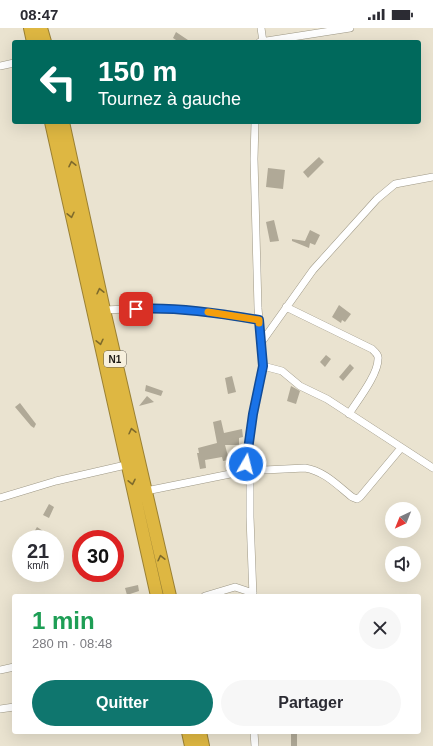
<!DOCTYPE html>
<html lang="fr">
<head>
<meta charset="utf-8">
<style>
  :root { --surface:#fff; --page:#f7f7f7; --text:#2b2b33; --muted:#7c7c81; --accent:#0f766e }
  body { margin:0; font-family:Helvetica,sans-serif; background:var(--page); color:var(--text); height:100vh; display:flex; flex-direction:column; font-size:15px; white-space:nowrap }
  * { box-sizing:border-box; margin:0 }
  p { font-size:13px; color:var(--muted) }
  .icon { flex:none; width:22px; height:22px; fill:none; stroke:currentColor; stroke-width:2; stroke-linecap:round; stroke-linejoin:round }
  .map { position:relative; flex:1; overflow:hidden }
  .drawer { position:absolute; left:12px; top:566px; width:409px; height:140px; display:flex; flex-direction:column; background:var(--surface); border-radius:4px; box-shadow:0 4px 16px #0002 }
  .drawer>* { flex:none }
  .guide { position:absolute; left:12px; top:12px; width:409px; height:84px; border-radius:4px; box-shadow:0 4px 16px #0002; background:#00695c; color:#fff; overflow:hidden }
  .needle { width:26px; rotate:223deg }
  .fabs { position:absolute; left:385px; top:474px; display:grid; gap:8px }
  .fabs a { display:grid; place-items:center; width:36px; height:36px; border-radius:50%; background:var(--surface); box-shadow:0 4px 16px #0002; font-size:20px }
  .speed { position:absolute; left:12px; top:502px; display:flex; gap:8px; font-size:20px; font-weight:700; text-align:center }
  .speed>* { display:grid; place-content:center; width:52px; height:52px; border-radius:50%; background:var(--surface); box-shadow:0 4px 16px #0002; line-height:1 }
  .speed small { font-size:10px; font-weight:400 }
  .speed .limit { border:6px solid #d22; background:#fff; color:#111 }
  .pin { position:absolute; display:grid; place-items:center; width:34px; height:34px; color:#fff; margin:-17px; border-radius:8px; box-shadow:0 2px 6px #0006 }
  .me { position:absolute; width:44px; margin:-22px; rotate:8deg; stroke-linejoin:round; filter:drop-shadow(0 0 3px #0008) }
  .turn { display:flex; align-items:center; gap:14px; height:84px; padding:0 20px; font-size:18px }
  .turn .icon { width:52px; height:52px; stroke-width:2.5 }
  .turn b { display:block; font-size:28px; line-height:34px }
  .round { display:grid; place-items:center; flex:none; width:42px; height:42px; border-radius:21px; background:var(--page) }
  .overview { display:flex; align-items:center; justify-content:space-between; height:68px; padding:0 20px }
  h1 { font-size:24px; font-weight:700; line-height:30px; color:#1e9e55 }
  .button { display:flex; gap:8px; margin-top:auto; padding:8px 20px }
  .button a { flex:1; height:46px; border-radius:24px; background:var(--accent); color:#fff; font-size:16px; font-weight:700; line-height:46px; text-align:center }
  .button a+a { background:var(--page); color:var(--text) }
  .status { display:flex; justify-content:space-between; align-items:center; height:28px; padding:0 20px; background:var(--surface); direction:ltr }
  .status svg { height:11px; fill:currentColor }
  .map>svg:first-child { display:block }
  .building { fill:#b0a997 }
  .lines { fill:none; stroke-linecap:round; stroke-linejoin:round }
  .street-casing { stroke:#9e9886; stroke-width:8 }
  .highway-casing { stroke:#9b8133; stroke-width:14 }
  .street { stroke:#fff; stroke-width:7 }
  .highway { stroke:#deb742; stroke-width:12 }
  .oneway { stroke:#7e6a2c }
  .route-casing { stroke:#114b97; stroke-width:10 }
  .route { stroke:#1a73e8; stroke-width:7 }
  .slow { stroke:#f59e0b; stroke-width:7 }
  .labels { text-anchor:middle; stroke-width:3; stroke-linejoin:round; paint-order:stroke }
  .shield { fill:#f7f0dd; stroke:#605c52; stroke-width:1 }
  .shield-label { font-size:10px; font-weight:bold; fill:#1f1c16 }
</style>
</head>
<body>
<div class="status"><b>08:47</b><svg viewBox="0 0 49 12"><path d="M0 12V9h3v3zM5 12V6h3v6zM10 12V3h3v9zM15 12V0h3v12zM26 1h20v11H26zM47 4h2v5h-2z"/></svg></div>
<div class="map">
<svg width="433" height="718" viewBox="0 0 433 718">
  <rect width="100%" height="100%" fill="#eae3d0"/>
  <!-- building -->
  <path class="building" d="M176,4L191,14H179L173,10Z
    M319,129L324,134L308,150L303,144Z
    M268,140L285,142L283,161L266,159Z
    M274,192L279,213L270,214L266,194Z
    M310,202L320,207L315,217L310,215L309,220L292,213V211L305,213Z
    M339,277L351,286L345,294L342,292L341,295L332,289Z
    M326,327L331,331L325,339L320,334Z
    M350,336L354,340L343,353L339,349Z
    M232,348L236,364L228,366L225,350Z
    M146,357L163,363L161,368L145,363Z
    M291,358L300,363L296,376L287,373Z
    M147,368L154,374L139,378Z
    M20,375L36,396L34,400L31,398L15,379Z
    M221,392L224,405L242,401L243,409L239,410V417H225L229,432L223,433L222,429L205,432L206,440L200,441L197,425H199L198,420L217,415L213,394Z
    M49,476L54,479L49,490L43,487Z
    M37,499L43,503L39,510L33,506Z
    M138,557L139,563L127,567L125,560Z
    M291,704H297V718H291Z"/>
  <g class="lines">
    <defs>
      <path id="street" d="M261,0L263,14
        M260,14L350,0
        M0,38L14,35
        M286,279L372,321C375,324 379,327 378,331C378,347 357,373 349,386
        M104,282L152,280L198,283L259,292
        M261,315L313,242L377,171L395,156L433,149
        M263,338L282,343L300,358L327,371L433,440
        M245,443L305,440C324,443 337,457 352,469L357,471L360,469L401,420
        M250,443V489L253,568
        M146,463L245,443L253,386L263,338L258,280L254,131L255,94
        M0,470L56,453L130,436
        M205,568L235,559L253,565
        M0,642L14,639
        M0,681L14,679
        M254,704L255,718"/>
      <path id="highway" d="M30,0L33,14
        M41,0L45,14
        M51,94L157,568
        M63,94L104,282L170,568
        M188,704L191,718
        M200,704L203,718"/>
    </defs>
    <!-- street casing -->
    <use href="#street" class="street-casing"/>
    <!-- highway casing -->
    <use href="#highway" class="highway-casing"/>
    <!-- street -->
    <use href="#street" class="street"/>
    <!-- highway -->
    <use href="#highway" class="highway"/>
  </g>
  <!-- one-way arrows -->
  <defs><path id="oneway-chevron" d="M-2-3.5L2.5 0L-2 3.5" fill="none" stroke-width="1.6" stroke-linecap="round" stroke-linejoin="round"/></defs>
  <g class="oneway">
    <use href="#oneway-chevron" transform="translate(72 136) rotate(-102)"/>
    <use href="#oneway-chevron" transform="translate(71 187) rotate(77)"/>
    <use href="#oneway-chevron" transform="translate(100 263) rotate(-103)"/>
    <use href="#oneway-chevron" transform="translate(100 314) rotate(77)"/>
    <use href="#oneway-chevron" transform="translate(132 403) rotate(-103)"/>
    <use href="#oneway-chevron" transform="translate(132 454) rotate(78)"/>
    <use href="#oneway-chevron" transform="translate(161 530) rotate(-103)"/>
  </g>
  <g class="lines">
    <defs>
      <path id="route" d="M136,281C177,279 218,285 259,292L263,338L253,386L246,436"/>
    </defs>
    <!-- route casing -->
    <use href="#route" class="route-casing"/>
    <!-- route -->
    <use href="#route" class="route"/>
    <!-- slow -->
    <path class="slow" d="M208,284L259,292V295"/>
  </g>
  <g class="labels">
    <!-- shield labels -->
    <rect class="shield" x="104" y="323" width="22" height="16" rx="3"/>
    <g class="shield-label">
      <text x="115" y="335">N1</text>
    </g>
  </g>
</svg>
<div class="fabs">
<a><svg class="needle" viewBox="-14 -14 28 28"><path d="M0-13l5 13h-10z" fill="#e53935"/><path d="M0 13l5-13h-10z" fill="#7c7c81"/></svg></a>
<a><svg class="icon" aria-label="sound" viewBox="0 0 24 24"><path d="M4 9h4l5-4v14l-5-4H4zM17 9q2 3 0 6"/></svg></a>
</div>
<div class="speed"><div>21<small>km/h</small></div><div class="limit">30</div></div>
<div class="pin" style="left:136px;top:281px;background:#d93025"><svg class="icon" aria-label="arrive" viewBox="0 0 24 24"><path d="M6 21V4h12l-3 4 3 4H6"/></svg></div>
<svg class="me" style="left:246px;top:436px" viewBox="-20 -20 40 40"><circle r="17" fill="#1a73e8" stroke="#fff" stroke-width="3"/><path d="M0-11L8 9 0 5-8 9z" fill="#fff"/></svg>
<div class="guide">
<div class="turn"><svg class="icon" aria-label="left" viewBox="0 0 24 24"><path d="M17 20v-9H6M10 6l-5 5 5 5"/></svg><div><b>150 m</b>Tournez à gauche</div></div>
</div>
<section class="drawer">
<div class="overview"><div><h1>1 min</h1><p>280 m · 08:48</p></div><a class="round"><svg class="icon" aria-label="close" viewBox="0 0 24 24"><path d="M6 6l12 12M18 6L6 18"/></svg></a></div>
<div class="button"><a>Quitter</a><a>Partager</a></div>
</section>
</div>
</body>
</html>
